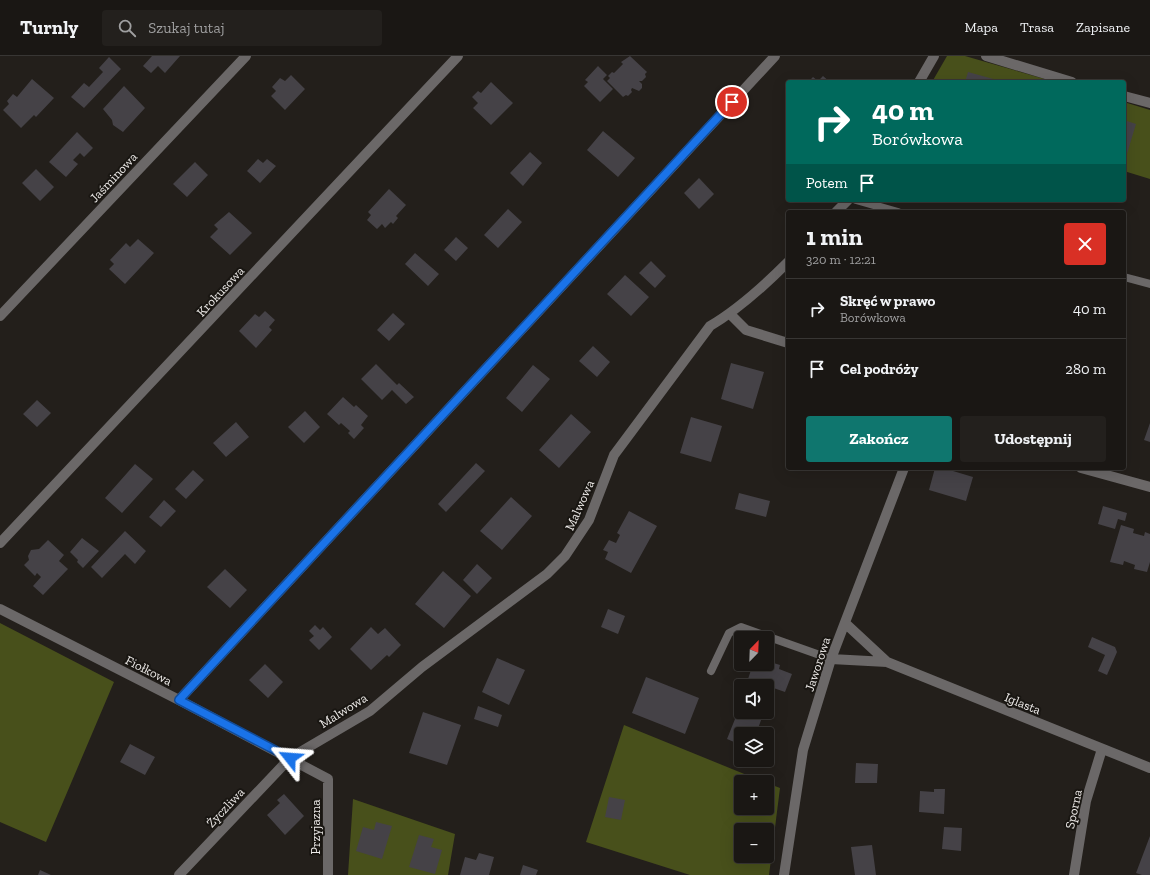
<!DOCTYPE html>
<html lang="pl">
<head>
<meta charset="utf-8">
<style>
  :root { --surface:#1a1714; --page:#23201d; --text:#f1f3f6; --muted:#9f9fa0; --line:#383634; --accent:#0f766e }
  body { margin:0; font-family:"Zilla Slab",serif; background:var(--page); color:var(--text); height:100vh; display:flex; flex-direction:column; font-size:15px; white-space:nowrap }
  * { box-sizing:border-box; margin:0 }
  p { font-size:13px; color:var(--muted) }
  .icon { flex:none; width:22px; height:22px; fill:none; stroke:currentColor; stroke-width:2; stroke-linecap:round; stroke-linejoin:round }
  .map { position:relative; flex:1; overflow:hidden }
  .panel { position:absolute; left:786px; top:154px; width:340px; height:260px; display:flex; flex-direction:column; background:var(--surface); border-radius:4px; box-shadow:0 4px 16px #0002,0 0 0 1px var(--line) }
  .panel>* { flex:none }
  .guide { position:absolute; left:786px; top:24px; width:340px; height:122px; border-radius:4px; box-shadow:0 4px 16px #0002,0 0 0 1px var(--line); background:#00695c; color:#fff; overflow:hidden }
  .needle { width:26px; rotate:23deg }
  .tools { position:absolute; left:734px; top:575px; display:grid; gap:8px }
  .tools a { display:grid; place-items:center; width:40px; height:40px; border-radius:4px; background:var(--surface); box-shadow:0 4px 16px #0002,0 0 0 1px var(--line); font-size:20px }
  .pin { position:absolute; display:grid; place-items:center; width:34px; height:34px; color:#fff; margin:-17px; border:2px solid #fff; border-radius:50%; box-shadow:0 1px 4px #0007 }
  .me { position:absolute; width:44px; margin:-22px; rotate:298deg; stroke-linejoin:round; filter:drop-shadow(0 0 3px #0008) }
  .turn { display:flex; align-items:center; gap:14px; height:84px; padding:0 20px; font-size:18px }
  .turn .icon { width:52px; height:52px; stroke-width:2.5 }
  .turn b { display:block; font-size:28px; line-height:34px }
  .then { display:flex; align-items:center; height:38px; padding:0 20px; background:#0003; gap:8px; font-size:15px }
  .round { display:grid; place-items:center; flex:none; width:42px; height:42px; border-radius:4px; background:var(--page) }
  .overview { display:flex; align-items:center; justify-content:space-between; height:68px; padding:0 20px }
  h1 { font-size:24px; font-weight:800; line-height:30px }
  .primary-button { display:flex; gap:8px; margin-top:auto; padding:8px 20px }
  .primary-button a { flex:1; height:46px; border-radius:4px; background:var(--accent); color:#fff; font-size:16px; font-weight:800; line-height:46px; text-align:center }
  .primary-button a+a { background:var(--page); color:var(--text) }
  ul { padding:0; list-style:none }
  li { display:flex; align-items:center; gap:12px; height:60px; padding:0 20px; border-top:1px solid var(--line) }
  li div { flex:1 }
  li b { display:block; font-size:15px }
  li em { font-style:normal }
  header { display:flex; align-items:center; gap:24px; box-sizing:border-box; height:56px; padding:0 20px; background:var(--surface); border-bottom:1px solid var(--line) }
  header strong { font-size:19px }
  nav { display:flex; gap:22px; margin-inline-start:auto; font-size:14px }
  .search { width:280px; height:36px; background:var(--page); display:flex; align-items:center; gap:10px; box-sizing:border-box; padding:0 14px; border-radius:4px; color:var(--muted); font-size:15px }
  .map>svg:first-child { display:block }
  .forest { fill:#48501b; fill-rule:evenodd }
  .building { fill:#454247 }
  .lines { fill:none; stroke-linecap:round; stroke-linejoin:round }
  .lane { stroke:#6b6868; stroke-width:8 }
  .street { stroke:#6b6868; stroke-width:10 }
  .route-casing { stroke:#114b97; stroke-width:10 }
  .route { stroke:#1a73e8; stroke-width:7 }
  .labels { text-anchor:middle; stroke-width:4; stroke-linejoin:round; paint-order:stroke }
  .street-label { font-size:13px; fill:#edeae8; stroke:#191612 }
</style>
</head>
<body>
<header>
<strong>Turnly</strong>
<div class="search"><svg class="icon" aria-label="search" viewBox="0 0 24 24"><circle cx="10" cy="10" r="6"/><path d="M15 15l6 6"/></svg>Szukaj tutaj</div>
<nav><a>Mapa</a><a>Trasa</a><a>Zapisane</a></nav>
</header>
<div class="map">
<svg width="1150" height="819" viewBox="0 0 1150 819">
  <rect width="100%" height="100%" fill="#231f1b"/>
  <!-- forest -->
  <path class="forest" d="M947,0H965L1055,26H932Z
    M1124,46L1150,54V123L1124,115Z
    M0,567L114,626L46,786L0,766Z
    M624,669L764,726H741V752H767V727L780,732L769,819H690L586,786ZM741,774H767V800H741Z
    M353,743L455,778L448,819H348Z"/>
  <!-- building -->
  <path class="building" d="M152,0H180L165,17L158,10L151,17L143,10Z
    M630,0L647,16L645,18L646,21L642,25H639L642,28V32L639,35L632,32L631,34L632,36L628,40L626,39L623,41L607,25L610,22L608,20L612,16L614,17L623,8L621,6Z
    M109,1L121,13L84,52L71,41L84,27L89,31L103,16L99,12Z
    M598,10L607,19L603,23L613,33L600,46L584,30L588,26L585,24Z
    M968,16L997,24L996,26H965Z
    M291,19L305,33L285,54L271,40L276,35L272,31L280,22L285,25Z
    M823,20L830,26H808L813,21L818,25Z
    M32,23L54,42L36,61L34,59L21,72L3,54L9,48L7,45L13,38L17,41Z
    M491,26L513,47L491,69L473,52L478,47L472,41L478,35L481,37Z
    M124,30L145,52L123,76L113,69L112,64L103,53Z
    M1124,64L1136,68L1126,101L1124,100Z
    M603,75L635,102L618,121L587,94Z
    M77,76L93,92L84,101L80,97L73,104L78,108L66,121L49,106Z
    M530,96L542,107L523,130L510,117Z
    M258,103L263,107L267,103L276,110L260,127L247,115Z
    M195,106L208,119L187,141L173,128Z
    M36,113L54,131L40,145L22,127Z
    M699,122L714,138L699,153L684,137Z
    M389,133L406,149L396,160L398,162L393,168L391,166L385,172L382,168L377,173L367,164L371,159L368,156Z
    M508,153L522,166L498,192L484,179Z
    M229,156L252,177L230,199L210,181L218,173L214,169Z
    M456,181L468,192L456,205L444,194Z
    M138,183L154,197L125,228L109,213L114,208L110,204L126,187L130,191Z
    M415,197L439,218L428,230L405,208Z
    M651,205L666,220L655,232L639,217Z
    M625,219L649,241L631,260L607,238Z
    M265,255L275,264L269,271L272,274L256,292L239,275L255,258L259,261Z
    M393,257L405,268L389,285L377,274Z
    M593,290L610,306L597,321L579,305Z
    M731,307L764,316L753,353L721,343Z
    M376,308L397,329L399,327L414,341L406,348L392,334L382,344L361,323Z
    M533,309L550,323L522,356L506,342Z
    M343,341L354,351L356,349L368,360L361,369L364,372L354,383L348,377L350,375L341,367L339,369L327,358Z
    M37,344L51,357L37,371L23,358Z
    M305,355L320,371L304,387L288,371Z
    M571,358L591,376L559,412L539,394Z
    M691,361L722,370L711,406L680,397Z
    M236,366L249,381L226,401L213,387Z
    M1150,367V386L1144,384Z
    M476,407L485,415L446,456L438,448Z
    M135,408L153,423L122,457L105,442Z
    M935,412H943L973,421L966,445L929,434Z
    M193,414L204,424L186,443L175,433Z
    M739,437L770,445L766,461L735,453Z
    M511,441L532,460L502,494L480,475Z
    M164,444L176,455L161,471L149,461Z
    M1103,450L1127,457L1125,465L1118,463L1115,473L1098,468Z
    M629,455L657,470L631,517L605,503L608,496L603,494L609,484L616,487L620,479L617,477Z
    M1121,469L1134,473L1133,477L1144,480L1145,476L1150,478V506L1147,516L1134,513L1135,509L1124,505L1123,509L1110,506Z
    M125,475L146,495L135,508L125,498L102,522L91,511Z
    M82,482L99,495L83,512L77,506L78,504L70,496Z
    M48,484L64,499L59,505L68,513L43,539L33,530L41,521L37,517L35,520L24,509L29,504L28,500L31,494L39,493Z
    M477,508L492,522L477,538L463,524Z
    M225,513L247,534L230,552L207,531Z
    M443,515L471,540L444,572L415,548Z
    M608,553L625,560L618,578L601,571Z
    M315,569L320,574L323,571L332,581L319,594L309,584L314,580L309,575Z
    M371,571L378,578L385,572L401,589L389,601L387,599L371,614L350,593Z
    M1092,581L1115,591L1117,596L1107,619L1098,615L1105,599L1088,591Z
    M497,602L525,614L509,649L482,636Z
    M767,605L780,609L779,613L792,618L785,636L748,623L753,608H767Z
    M265,608L283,626L268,642L249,624Z
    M646,621L699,642L685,678L632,657Z
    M741,648V656H764L756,678H741V689L727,683Z
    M478,650L502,659L498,671L474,663Z
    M423,656L461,669L447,709L409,697Z
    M130,688L155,701L145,719L120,706Z
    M856,707L878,708L877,727H855Z
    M934,733H945L944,758L919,756L920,735L934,736Z
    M284,738L304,760L285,779L267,759L280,747L277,744Z
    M609,741L625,744L621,764L605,761Z
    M376,766L392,770L382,803L356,795L363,771L374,774Z
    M944,771L962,772L961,795L942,793Z
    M419,779L434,783L431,791L442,794L435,818L409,811Z
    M1150,780V819H1142L1136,817Z
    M872,789L876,819H855L851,791Z
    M479,797L494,801L489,819H460L465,801L476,804Z
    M523,809L538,814L536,819H520Z
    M40,814L51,819H38Z"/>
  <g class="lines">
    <!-- lane -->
    <path class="lane" d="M856,144L898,156
      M1124,221L1150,228
      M711,615L729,577L741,571L831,603"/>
    <!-- street -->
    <path class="street" d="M986,0L1072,26
      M919,26L934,0
      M1124,40L1150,47
      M836,156L848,144
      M730,258L746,274L788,287
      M0,260L246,0
      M1081,412L1150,431
      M0,487L458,0
      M0,553L179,644L328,723V819
      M845,567L887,606L1150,712
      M831,603L887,606
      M179,644L775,0
      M179,819L290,702L370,655L422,611L547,518L565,500L589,464L614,399L710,270C739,253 764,230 788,206
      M784,819L803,694L831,603L904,412
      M1074,819L1086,745L1102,693"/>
  </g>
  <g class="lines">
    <defs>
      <path id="route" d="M290,702L179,644L732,46"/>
    </defs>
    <!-- route casing -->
    <use href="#route" class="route-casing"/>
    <!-- route -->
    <use href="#route" class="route"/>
  </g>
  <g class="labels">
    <!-- street labels -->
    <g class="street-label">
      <text transform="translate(113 121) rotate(-47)" y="5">Jaśminowa</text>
      <text transform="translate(220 235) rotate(-47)" y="5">Krokusowa</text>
      <text transform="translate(579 449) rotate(-66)" y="5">Malwowa</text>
      <text transform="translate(817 608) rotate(-72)" y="5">Jaworowa</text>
      <text transform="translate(149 614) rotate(27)" y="5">Fiołkowa</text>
      <text transform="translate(1023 647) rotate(22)" y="5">Iglasta</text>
      <text transform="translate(343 654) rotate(-32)" y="5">Malwowa</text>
      <text transform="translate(225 751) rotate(-47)" y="5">Życzliwa</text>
      <text transform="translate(1073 753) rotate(-78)" y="5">Sporna</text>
      <text transform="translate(315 771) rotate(-90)" y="5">Przyjazna</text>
    </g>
  </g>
</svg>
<div class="tools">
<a><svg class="needle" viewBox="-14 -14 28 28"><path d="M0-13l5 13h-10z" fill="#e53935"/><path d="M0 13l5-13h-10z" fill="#9f9fa0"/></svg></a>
<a><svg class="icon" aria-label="sound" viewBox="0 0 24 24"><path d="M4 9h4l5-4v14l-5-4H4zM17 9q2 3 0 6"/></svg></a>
<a><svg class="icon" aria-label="layers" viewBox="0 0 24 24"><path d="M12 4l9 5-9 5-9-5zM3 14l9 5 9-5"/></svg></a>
<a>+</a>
<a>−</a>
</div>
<div class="pin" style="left:732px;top:46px;background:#d93025"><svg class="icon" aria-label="arrive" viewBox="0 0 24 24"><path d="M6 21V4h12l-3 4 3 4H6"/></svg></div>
<svg class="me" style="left:290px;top:702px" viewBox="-20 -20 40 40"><path d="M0-17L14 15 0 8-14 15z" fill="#1a73e8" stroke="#fff" stroke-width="4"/></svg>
<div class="guide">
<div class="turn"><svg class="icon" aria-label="right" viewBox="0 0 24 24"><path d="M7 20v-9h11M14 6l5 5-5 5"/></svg><div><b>40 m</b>Borówkowa</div></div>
<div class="then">Potem<svg class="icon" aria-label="arrive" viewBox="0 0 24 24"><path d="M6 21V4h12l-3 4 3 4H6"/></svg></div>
</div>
<section class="panel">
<div class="overview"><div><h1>1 min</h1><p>320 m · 12:21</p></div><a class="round" style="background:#d93025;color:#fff"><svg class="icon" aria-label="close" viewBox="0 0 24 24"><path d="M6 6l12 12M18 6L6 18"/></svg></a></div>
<ul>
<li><svg class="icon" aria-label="right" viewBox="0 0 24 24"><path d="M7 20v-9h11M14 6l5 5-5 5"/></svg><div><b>Skręć w prawo</b><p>Borówkowa</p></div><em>40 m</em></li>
<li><svg class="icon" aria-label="arrive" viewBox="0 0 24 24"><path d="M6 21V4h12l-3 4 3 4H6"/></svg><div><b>Cel podróży</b></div><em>280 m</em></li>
</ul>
<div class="primary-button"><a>Zakończ</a><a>Udostępnij</a></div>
</section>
</div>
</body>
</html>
